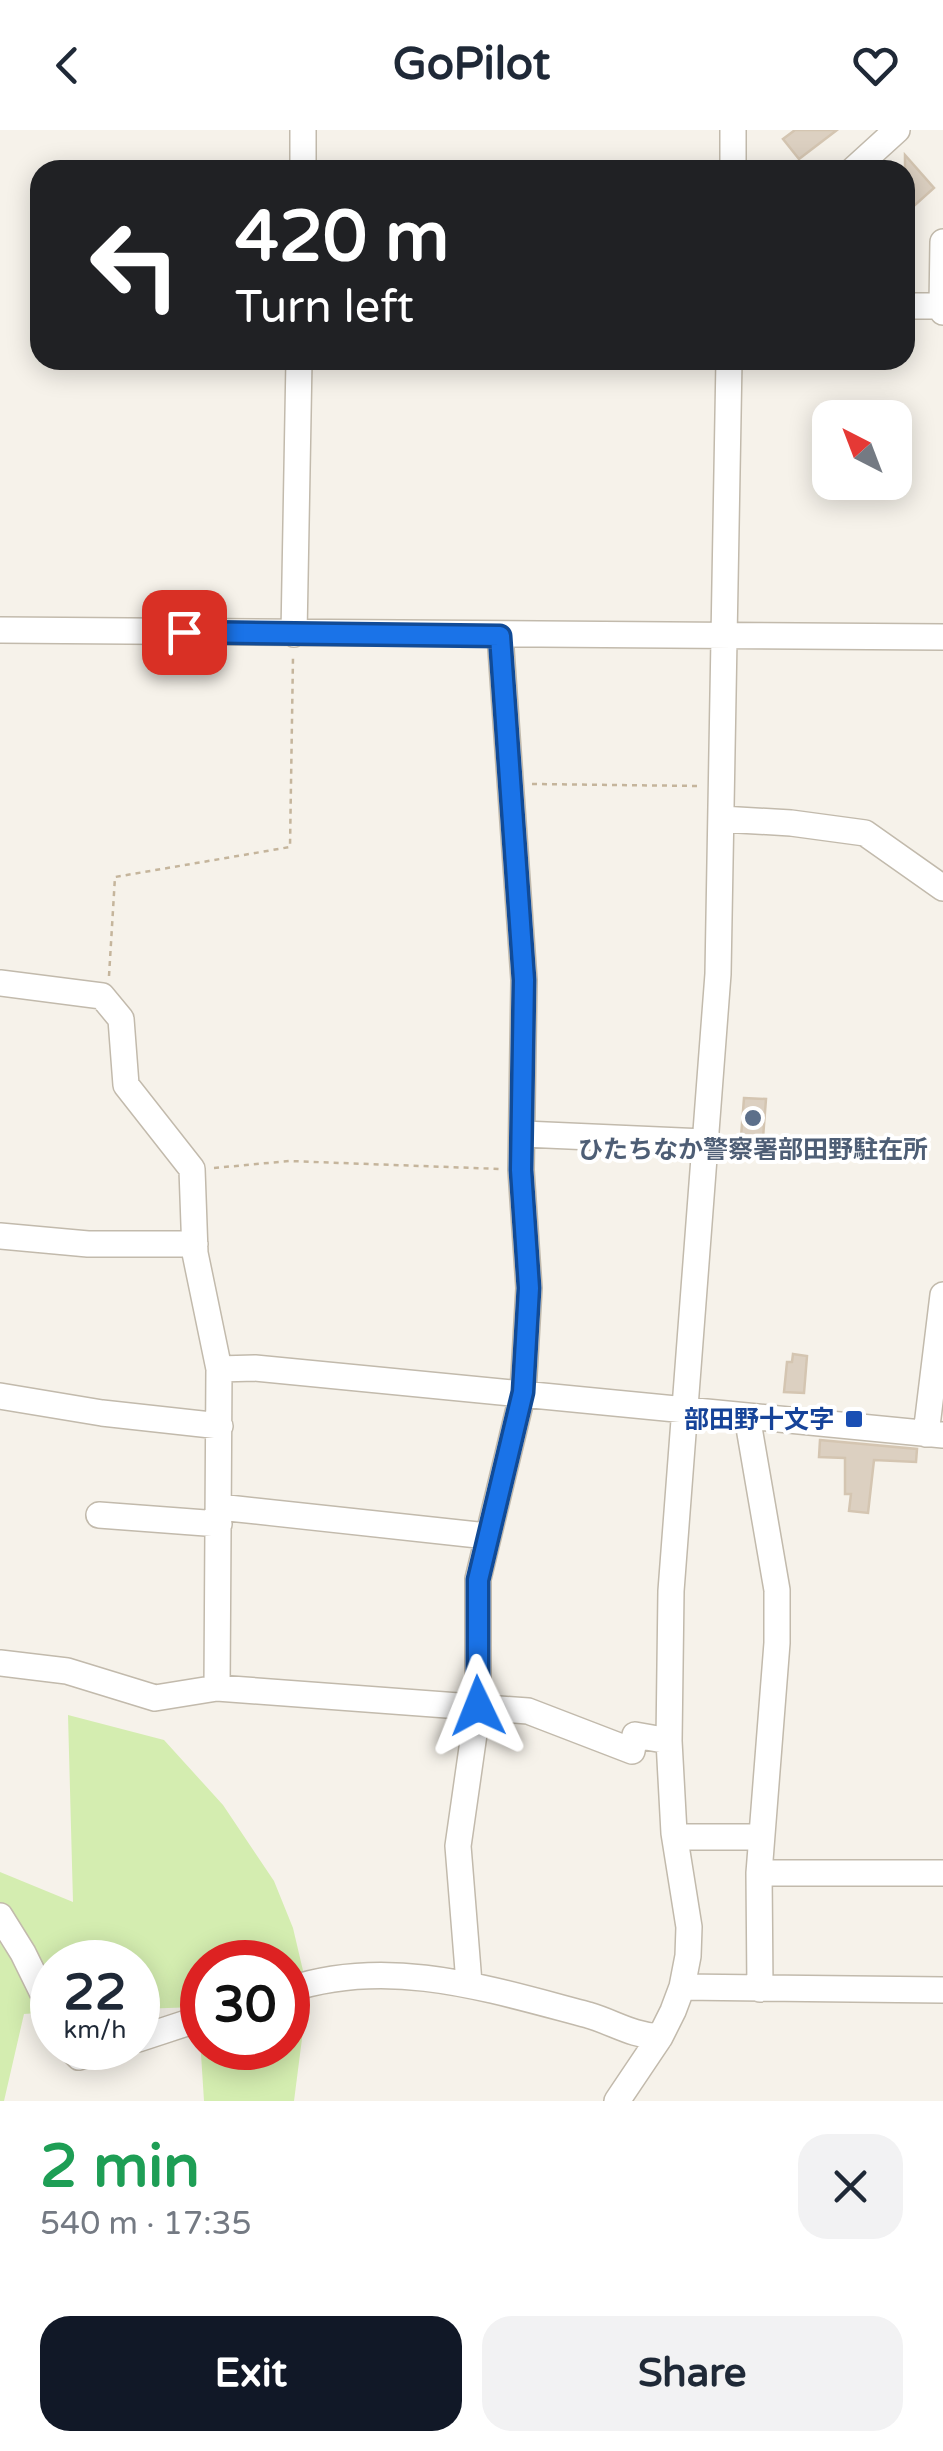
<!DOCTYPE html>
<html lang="en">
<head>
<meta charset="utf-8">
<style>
  :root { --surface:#fff; --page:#f2f2f3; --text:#1f2937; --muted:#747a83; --accent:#111827 }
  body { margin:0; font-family:"Varela Round","Noto Sans JP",sans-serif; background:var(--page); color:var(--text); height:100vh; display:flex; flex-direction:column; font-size:38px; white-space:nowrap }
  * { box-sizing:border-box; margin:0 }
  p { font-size:32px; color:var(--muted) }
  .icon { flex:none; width:55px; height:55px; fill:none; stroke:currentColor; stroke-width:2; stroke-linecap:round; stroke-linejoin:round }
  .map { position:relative; height:1971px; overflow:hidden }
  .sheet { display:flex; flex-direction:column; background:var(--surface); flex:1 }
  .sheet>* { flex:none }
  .hud { position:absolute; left:30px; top:30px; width:885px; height:210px; border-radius:30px; box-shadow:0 5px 25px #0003; background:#202124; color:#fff; overflow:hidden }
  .needle { width:65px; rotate:318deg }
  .buttons { position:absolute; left:812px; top:270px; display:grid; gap:20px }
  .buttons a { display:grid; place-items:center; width:100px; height:100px; border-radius:20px; background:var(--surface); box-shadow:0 5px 25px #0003; font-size:50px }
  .speed { position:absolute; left:30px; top:1810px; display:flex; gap:20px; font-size:50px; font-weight:700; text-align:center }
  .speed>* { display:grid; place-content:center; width:130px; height:130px; border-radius:50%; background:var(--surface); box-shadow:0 5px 25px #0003; line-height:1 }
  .speed small { font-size:25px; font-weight:400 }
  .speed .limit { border:15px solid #d22; background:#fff; color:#111 }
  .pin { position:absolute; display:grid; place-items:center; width:85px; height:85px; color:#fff; margin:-42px; border-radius:20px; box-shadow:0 5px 15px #0006 }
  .me { position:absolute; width:110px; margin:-55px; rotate:358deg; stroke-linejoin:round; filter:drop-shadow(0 0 8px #0008) }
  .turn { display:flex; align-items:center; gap:35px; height:210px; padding:0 40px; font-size:45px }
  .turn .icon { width:130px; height:130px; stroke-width:2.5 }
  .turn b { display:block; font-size:70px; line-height:85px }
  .round { display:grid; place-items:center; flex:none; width:105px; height:105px; border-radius:30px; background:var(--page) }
  .summary { display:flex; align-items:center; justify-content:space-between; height:170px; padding:0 40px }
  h1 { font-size:60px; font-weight:700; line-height:75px; color:#1e9e55 }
  .cta { display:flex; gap:20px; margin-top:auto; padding:20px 40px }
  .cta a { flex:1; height:115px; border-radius:30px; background:var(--accent); color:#fff; font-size:40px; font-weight:700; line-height:115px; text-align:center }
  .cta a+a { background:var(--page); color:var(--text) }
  header { display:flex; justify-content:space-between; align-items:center; height:130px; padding:0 40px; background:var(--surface); font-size:45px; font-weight:700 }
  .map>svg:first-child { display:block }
  .green { fill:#d4edb0; fill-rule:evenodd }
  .building { fill:#dcd0c1; stroke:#d4c5b1; stroke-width:2.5 }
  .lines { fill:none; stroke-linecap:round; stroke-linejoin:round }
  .minor-casing { stroke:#c2baac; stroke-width:28 }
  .path { stroke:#c5b59c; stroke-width:2.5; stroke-dasharray:5 5; stroke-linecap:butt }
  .minor { stroke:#fff; stroke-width:25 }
  .route-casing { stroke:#114b97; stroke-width:25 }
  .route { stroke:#1a73e8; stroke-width:18 }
  .service-dot { fill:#5c6f8a; stroke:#fff; stroke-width:4 }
  .transit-dot { fill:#1a4fb4; stroke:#fff; stroke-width:4 }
  .labels { text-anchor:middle; stroke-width:8; stroke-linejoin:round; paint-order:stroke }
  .service-label { font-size:25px; font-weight:bold; fill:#4e5e75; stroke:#fff }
  .transit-label { font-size:25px; font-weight:bold; fill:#164399; stroke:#fff; text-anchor:end }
</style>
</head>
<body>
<header><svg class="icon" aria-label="back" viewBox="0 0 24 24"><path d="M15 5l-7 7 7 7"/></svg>GoPilot<svg class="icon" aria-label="heart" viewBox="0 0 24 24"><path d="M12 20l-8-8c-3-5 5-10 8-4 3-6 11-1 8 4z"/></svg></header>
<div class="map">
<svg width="943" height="1971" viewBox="0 0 943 1971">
  <rect width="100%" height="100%" fill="#f6f2ea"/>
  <!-- green -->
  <path class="green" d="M68,1585L164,1610L223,1675L274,1751L293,1798L308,1862L294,1971H204L198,1877L138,1879V1832H52V1882L24,1884L4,1971H0V1742L73,1772ZM202,1832H288V1918H202Z"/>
  <!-- building -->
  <path class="building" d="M795,0H837L799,29L783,9Z
    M905,25L934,58L905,84Z
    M744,968L766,969L763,1008L741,1007Z
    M793,1224L807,1226L804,1263L784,1262L787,1232H792Z
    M820,1310L917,1319L916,1332L874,1330L868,1383L849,1381L851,1364H845V1328L819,1327Z"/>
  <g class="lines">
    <defs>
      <path id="minor" d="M303,40V0
        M733,40V0
        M853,40L897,0
        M905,176H942L943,182
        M942,176L943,112
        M0,500L943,507
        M294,504L299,230
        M721,689L791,693L865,703L943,758
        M0,853L102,866L121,889L126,955L192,1039L195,1123L219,1239L217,1558L528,1581L632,1621L635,1605L669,1611
        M524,1004L704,1012
        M0,1106L88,1114H195
        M219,1239L255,1238L943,1305
        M0,1266L102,1283L220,1296
        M747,1286L777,1460V1513L759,1743L760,1859
        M926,1304L943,1165
        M219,1377L487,1406
        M99,1385L219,1394
        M0,1533L67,1541L155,1568L217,1558
        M675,1707H761
        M759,1743H943
        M0,1786L23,1823L52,1882
        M469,1853L458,1716L478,1576V1449L523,1262L529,1158L521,1040L524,850L500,505
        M682,1857L943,1860
        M288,1860C389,1826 489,1859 588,1885C615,1893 631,1905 660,1907
        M138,1909L202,1888
        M70,1918L79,1927L112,1918
        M617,1971L660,1907L673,1881L682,1857L688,1826L689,1797L674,1703L669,1611L671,1461L718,844L729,230"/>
    </defs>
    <!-- minor casing -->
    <use href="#minor" class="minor-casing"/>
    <!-- path -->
    <path class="path" d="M532,654L699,656
      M109,846L115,747L290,717L293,527
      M214,1038L289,1031L500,1039"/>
    <!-- minor -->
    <use href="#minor" class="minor"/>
  </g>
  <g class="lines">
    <defs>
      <path id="route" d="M184,502L500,506L524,850L521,1040L529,1158L523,1262L478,1450V1576"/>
    </defs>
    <!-- route casing -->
    <use href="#route" class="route-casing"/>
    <!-- route -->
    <use href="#route" class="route"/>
  </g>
  <!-- markers -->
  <circle class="service-dot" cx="753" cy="988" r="10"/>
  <rect class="transit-dot" x="844" y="1279" width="20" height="20" rx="5"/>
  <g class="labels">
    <!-- service labels -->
    <g class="service-label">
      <text x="753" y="1028">ひたちなか警察署部田野駐在所</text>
    </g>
    <!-- transit labels -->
    <g class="transit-label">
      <text x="834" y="1298">部田野十文字</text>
    </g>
  </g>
</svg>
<div class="buttons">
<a><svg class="needle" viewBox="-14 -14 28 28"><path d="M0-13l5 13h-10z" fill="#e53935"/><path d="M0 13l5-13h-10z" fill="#747a83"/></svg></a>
</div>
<div class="speed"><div>22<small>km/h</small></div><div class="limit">30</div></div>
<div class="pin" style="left:184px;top:502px;background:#d93025"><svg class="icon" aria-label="arrive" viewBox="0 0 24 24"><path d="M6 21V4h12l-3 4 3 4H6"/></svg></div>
<svg class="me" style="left:478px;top:1576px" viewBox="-20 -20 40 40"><path d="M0-17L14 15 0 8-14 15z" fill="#1a73e8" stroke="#fff" stroke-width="4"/></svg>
<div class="hud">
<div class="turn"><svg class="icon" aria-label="left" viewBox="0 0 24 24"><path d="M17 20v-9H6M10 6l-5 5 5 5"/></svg><div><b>420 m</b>Turn left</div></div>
</div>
</div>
<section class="sheet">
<div class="summary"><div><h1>2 min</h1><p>540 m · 17:35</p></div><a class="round"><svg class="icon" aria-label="close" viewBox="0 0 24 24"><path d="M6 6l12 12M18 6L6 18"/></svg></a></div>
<div class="cta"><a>Exit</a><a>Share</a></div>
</section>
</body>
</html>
